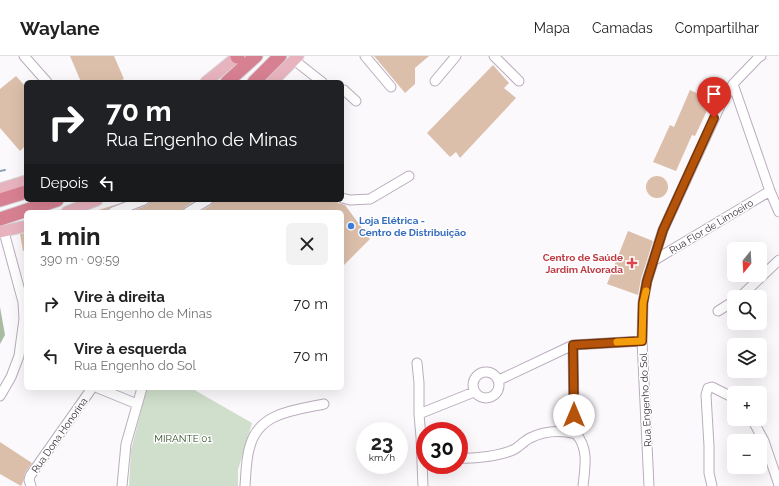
<!DOCTYPE html>
<html lang="pt">
<head>
<meta charset="utf-8">
<style>
  :root { --surface:#fff; --page:#f2f2f2; --text:#222; --muted:#767676; --line:#e0e0e0 }
  body { margin:0; font-family:Raleway,sans-serif; background:var(--page); color:var(--text); height:100vh; display:flex; flex-direction:column; font-size:15px; white-space:nowrap }
  * { box-sizing:border-box; margin:0 }
  p { font-size:13px; color:var(--muted) }
  .icon { flex:none; width:22px; height:22px; fill:none; stroke:currentColor; stroke-width:2; stroke-linecap:round; stroke-linejoin:round }
  .map { position:relative; flex:1; overflow:hidden }
  .drawer { position:absolute; left:24px; top:154px; width:320px; height:180px; display:flex; flex-direction:column; background:var(--surface); border-radius:6px; box-shadow:0 4px 16px #0002 }
  .drawer>* { flex:none }
  .top-card { position:absolute; left:24px; top:24px; width:320px; height:122px; border-radius:6px; box-shadow:0 4px 16px #0002; background:#202124; color:#fff; overflow:hidden }
  .needle { width:26px; rotate:198deg }
  .buttons { position:absolute; left:727px; top:186px; display:grid; gap:8px }
  .buttons a { display:grid; place-items:center; width:40px; height:40px; border-radius:6px; background:var(--surface); box-shadow:0 4px 16px #0002; font-size:20px }
  .speed { position:absolute; left:356px; top:366px; display:flex; gap:8px; font-size:20px; font-weight:700; text-align:center }
  .speed>* { display:grid; place-content:center; width:52px; height:52px; border-radius:50%; background:var(--surface); box-shadow:0 4px 16px #0002; line-height:1 }
  .speed small { font-size:10px; font-weight:400 }
  .speed .limit { border:6px solid #d22; background:#fff; color:#111 }
  .pin { position:absolute; display:grid; place-items:center; width:34px; height:34px; color:#fff; margin:-41px -17px; border-radius:50% 50% 50% 0; rotate:-45deg; box-shadow:0 0 4px #0007 }
  .pin .icon { rotate:45deg }
  .me { position:absolute; width:44px; margin:-22px; rotate:0deg; stroke-linejoin:round; filter:drop-shadow(0 0 3px #0008) }
  .turn { display:flex; align-items:center; gap:14px; height:84px; padding:0 16px; font-size:18px }
  .turn .icon { width:52px; height:52px; stroke-width:2.5 }
  .turn b { display:block; font-size:28px; line-height:34px }
  .then { display:flex; align-items:center; height:38px; padding:0 16px; background:#0003; gap:8px; font-size:15px }
  .round { display:grid; place-items:center; flex:none; width:42px; height:42px; border-radius:6px; background:var(--page) }
  .overview { display:flex; align-items:center; justify-content:space-between; height:68px; padding:0 16px }
  h1 { font-size:24px; font-weight:700; line-height:30px }
  ul { padding:0; list-style:none }
  li { display:flex; align-items:center; gap:12px; height:52px; padding:0 16px }
  li div { flex:1 }
  li b { display:block; font-size:15px }
  li em { font-style:normal }
  header { display:flex; align-items:center; gap:24px; box-sizing:border-box; height:56px; padding:0 20px; background:var(--surface); border-bottom:1px solid var(--line) }
  header strong { font-size:19px }
  nav { display:flex; gap:22px; margin-inline-start:auto; font-size:14px }
  .map>svg:first-child { display:block }
  .green { fill:#cfdfcb }
  .forest { fill:#a8bca2 }
  .lines { fill:none; stroke-linecap:round; stroke-linejoin:round }
  .stream { stroke:#8ca4ba; stroke-width:2 }
  .building { fill:#dbbfab }
  .minor-casing { stroke:#baacbd; stroke-width:11 }
  .major-casing { stroke:#d7d6d7; stroke-width:13 }
  .highway-casing { stroke:#d7d6d7; stroke-width:15 }
  .minor { stroke:#fff; stroke-width:9 }
  .major { stroke:#e7b3be; stroke-width:11 }
  .highway { stroke:#d78092; stroke-width:13 }
  .route-casing { stroke:#753606; stroke-width:10 }
  .route { stroke:#b45309; stroke-width:7 }
  .slow { stroke:#f59e0b; stroke-width:7 }
  .shop-dot { fill:#3f7fe0; stroke:#fff; stroke-width:1.5 }
  .health-dot { fill:#e0444e; stroke:#fff; stroke-width:1.5 }
  .labels { text-anchor:middle; stroke-width:3; stroke-linejoin:round; paint-order:stroke }
  .shop-label { font-size:10px; font-weight:bold; fill:#366cbe; stroke:#fff; text-anchor:start }
  .street-label { font-size:10px; fill:#383239; stroke:#fff }
  .health-label { font-size:10px; font-weight:bold; fill:#be3a42; stroke:#fff; text-anchor:end }
  .park-label { font-size:10px; fill:#2d4b24; stroke:#fff }
</style>
</head>
<body>
<header>
<strong>Waylane</strong>
<nav><a>Mapa</a><a>Camadas</a><a>Compartilhar</a></nav>
</header>
<div class="map">
<svg width="779" height="430" viewBox="0 0 779 430">
  <rect width="100%" height="100%" fill="#fcf9fd"/>
  <!-- green -->
  <path class="green" d="M147,332H191L252,367L238,414V430H129L131,394Z"/>
  <!-- forest -->
  <path class="forest" d="M0,251L5,279L0,288Z"/>
  <g class="lines">
    <!-- stream -->
    <path class="stream" d="M0,115L5,114"/>
  </g>
  <!-- building -->
  <path class="building" d="M70,0H114L124,23L117,26H81Z
    M374,0H429L415,12V28L405,37Z
    M493,9L509,27L504,32L516,42L460,102L456,96L450,101L427,77Z
    M16,20L26,31V89L20,95L0,72V33Z
    M690,34L712,44L695,80L692,79L676,115L653,106L670,69L674,71Z
    M646 131a11 11 0 1 1 22 0a11 11 0 1 1-22 0Z
    M150,144H196L185,151L182,156H130L147,149L149,147Z
    M214,144H336L338,147L345,149L370,183L342,211V156H200L211,149Z
    M118,148L109,152L107,156H95V155Z
    M628,175L653,185L641,223L638,239L607,228Z
    M26,177V195H23L20,178Z
    M0,386L32,407L25,417L23,426L21,430L0,418Z"/>
  <g class="lines">
    <defs>
      <path id="minor" d="M24,0L47,26
        M365,0L391,31
        M494,0L519,25
        M294,4L322,26
        M435,25L456,0
        M733,28L770,135L779,156
        M342,35L344,34L345,35L356,45
        M342,142L350,144L370,143L409,120
        M113,156L144,144
        M188,156L208,144
        M653,205L770,135
        M740,241L779,204
        M718,255L734,245
        M573,289L574,359L576,378
        M417,307L419,327V358L421,381L423,430
        M473 329a13 13 0 1 1 26 0a13 13 0 1 1-26 0Z
        M499,324L573,289L642,285
        M98,332L137,348
        M0,340L11,321L19,300L24,263L23,246L4,176
        M419,358L474,336
        M752,363L764,385L779,429
        M576,378C589,392 585,412 583,430
        M459,402C474,403 501,400 515,393C520,390 524,385 530,382C544,375 561,374 576,378
        M31,430L29,424L30,420L92,332
        M122,430L126,388L142,332
        M245,430C246,417 246,402 250,390C259,356 296,354 324,348
        M649,430L642,285L643,247L647,225L663,174L721,48L733,28L759,1L761,0
        M712,430L709,417V390L706,339L708,332L712,331L734,342"/>
      <path id="major" d="M206,26L238,0
        M272,26L298,0
        M0,133L26,125
        M67,156L97,144
        M0,176L26,170"/>
      <path id="highway" d="M237,1L238,0
        M227,26L256,0
        M254,26L280,0
        M0,144L26,136
        M0,163L57,144"/>
    </defs>
    <!-- minor casing -->
    <use href="#minor" class="minor-casing"/>
    <!-- major casing -->
    <use href="#major" class="major-casing"/>
    <!-- highway casing -->
    <use href="#highway" class="highway-casing"/>
    <!-- minor -->
    <use href="#minor" class="minor"/>
    <!-- major -->
    <use href="#major" class="major"/>
    <!-- highway -->
    <use href="#highway" class="highway"/>
  </g>
  <g class="lines">
    <defs>
      <path id="route" d="M574,359L573,289L642,285L643,247L647,225L663,174L714,62"/>
    </defs>
    <!-- route casing -->
    <use href="#route" class="route-casing"/>
    <!-- route -->
    <use href="#route" class="route"/>
    <!-- slow -->
    <path class="slow" d="M617,286L642,285L643,247L646,235"/>
  </g>
  <!-- markers -->
  <circle class="shop-dot" cx="351" cy="170" r="4"/>
  <path class="health-dot" d="M630 201h4v4h4v4h-4v4h-4v-4h-4v-4h4z"/>
  <g class="labels">
    <!-- shop labels -->
    <g class="shop-label">
      <text x="359" y="168">Loja Elétrica -<tspan x="359" dy="12">Centro de Distribuição</tspan></text>
    </g>
    <!-- street labels -->
    <g class="street-label">
      <text transform="translate(711 170) rotate(-31)" y="4">Rua Flor de Limoeiro</text>
      <text transform="translate(645 344) rotate(-93)" y="4">Rua Engenho do Sol</text>
      <text transform="translate(59 379) rotate(-55)" y="4">Rua Dona Honorina</text>
    </g>
    <!-- health labels -->
    <g class="health-label">
      <text x="623" y="205">Centro de Saúde<tspan x="623" dy="12">Jardim Alvorada</tspan></text>
    </g>
    <!-- park labels -->
    <g class="park-label">
      <text x="183" y="386">MIRANTE 01</text>
    </g>
  </g>
</svg>
<div class="buttons">
<a><svg class="needle" viewBox="-14 -14 28 28"><path d="M0-13l5 13h-10z" fill="#e53935"/><path d="M0 13l5-13h-10z" fill="#767676"/></svg></a>
<a><svg class="icon" aria-label="search" viewBox="0 0 24 24"><circle cx="10" cy="10" r="6"/><path d="M15 15l6 6"/></svg></a>
<a><svg class="icon" aria-label="layers" viewBox="0 0 24 24"><path d="M12 4l9 5-9 5-9-5zM3 14l9 5 9-5"/></svg></a>
<a>+</a>
<a>−</a>
</div>
<div class="speed"><div>23<small>km/h</small></div><div class="limit">30</div></div>
<div class="pin" style="left:714px;top:62px;background:#d93025"><svg class="icon" aria-label="arrive" viewBox="0 0 24 24"><path d="M6 21V4h12l-3 4 3 4H6"/></svg></div>
<svg class="me" style="left:574px;top:359px" viewBox="-20 -20 40 40"><circle r="19" fill="#fff"/><path d="M0-13L10 11 0 6-10 11z" fill="#b45309"/></svg>
<div class="top-card">
<div class="turn"><svg class="icon" aria-label="right" viewBox="0 0 24 24"><path d="M7 20v-9h11M14 6l5 5-5 5"/></svg><div><b>70 m</b>Rua Engenho de Minas</div></div>
<div class="then">Depois<svg class="icon" aria-label="left" viewBox="0 0 24 24"><path d="M17 20v-9H6M10 6l-5 5 5 5"/></svg></div>
</div>
<section class="drawer">
<div class="overview"><div><h1>1 min</h1><p>390 m · 09:59</p></div><a class="round"><svg class="icon" aria-label="close" viewBox="0 0 24 24"><path d="M6 6l12 12M18 6L6 18"/></svg></a></div>
<ul>
<li><svg class="icon" aria-label="right" viewBox="0 0 24 24"><path d="M7 20v-9h11M14 6l5 5-5 5"/></svg><div><b>Vire à direita</b><p>Rua Engenho de Minas</p></div><em>70 m</em></li>
<li><svg class="icon" aria-label="left" viewBox="0 0 24 24"><path d="M17 20v-9H6M10 6l-5 5 5 5"/></svg><div><b>Vire à esquerda</b><p>Rua Engenho do Sol</p></div><em>70 m</em></li>
</ul>
</section>
</div>
</body>
</html>
